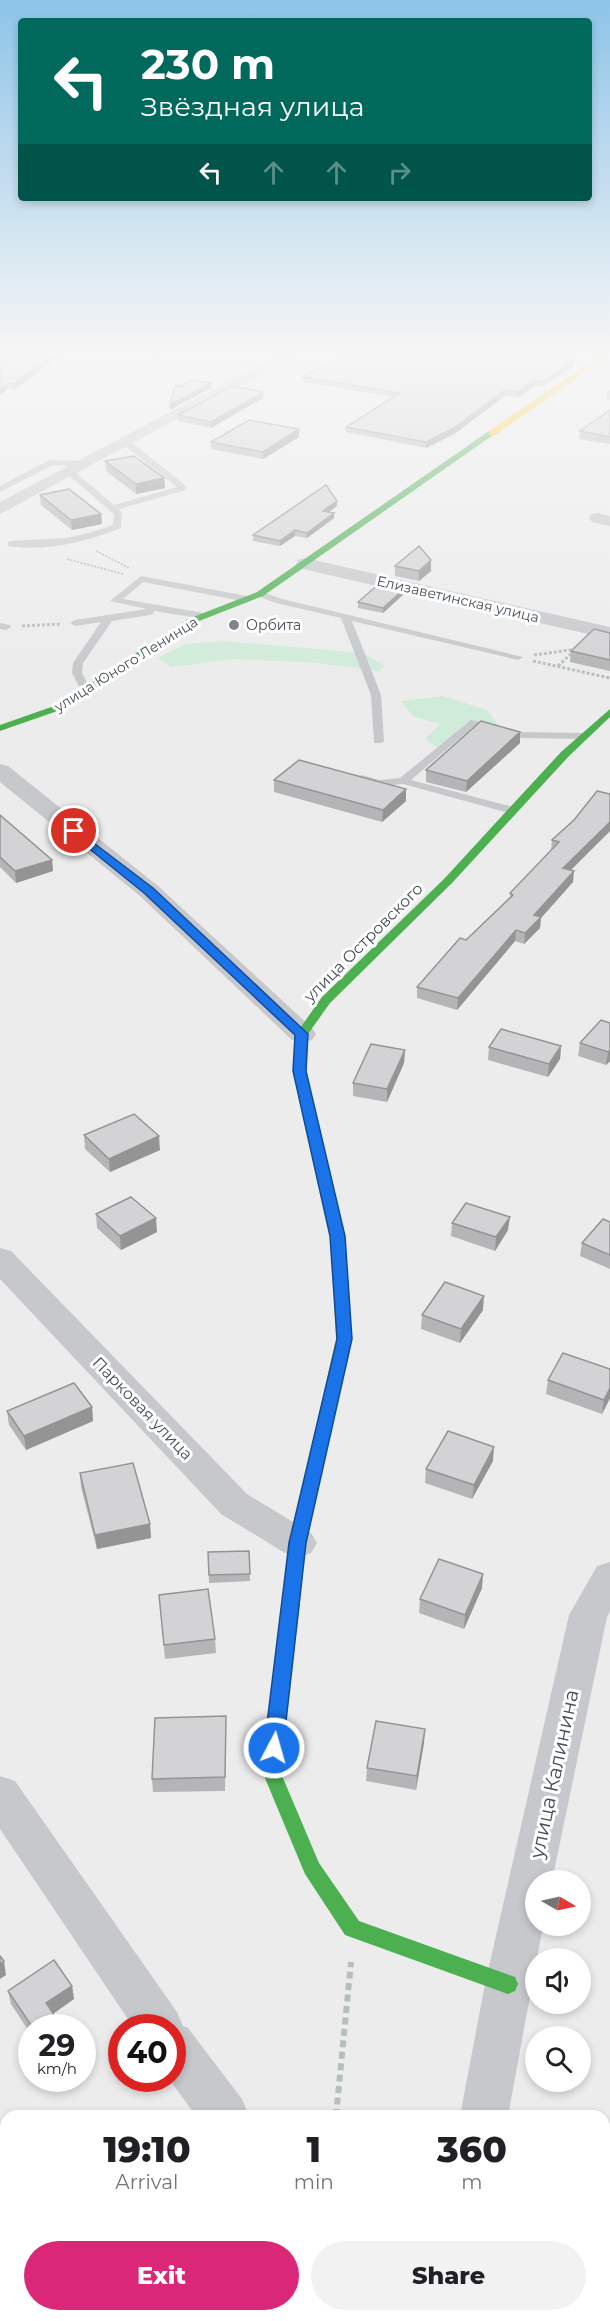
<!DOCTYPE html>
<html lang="en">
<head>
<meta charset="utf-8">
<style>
  :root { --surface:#fff; --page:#f2f2f2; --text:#202124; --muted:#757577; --accent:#db2777 }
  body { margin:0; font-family:Montserrat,sans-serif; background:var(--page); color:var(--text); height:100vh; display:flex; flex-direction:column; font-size:22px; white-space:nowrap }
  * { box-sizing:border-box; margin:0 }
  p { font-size:20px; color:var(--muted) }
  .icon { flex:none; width:33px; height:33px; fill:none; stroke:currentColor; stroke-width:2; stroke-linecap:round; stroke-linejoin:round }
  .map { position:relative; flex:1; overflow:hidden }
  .sheet { position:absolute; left:0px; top:2110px; width:610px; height:212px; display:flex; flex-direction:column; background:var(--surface); border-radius:18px 18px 0 0; box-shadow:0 3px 9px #0003 }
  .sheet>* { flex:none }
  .guide { position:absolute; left:18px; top:18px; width:574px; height:183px; border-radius:6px; box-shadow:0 3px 9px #0003; background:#00695c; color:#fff; overflow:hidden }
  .needle { width:39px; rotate:99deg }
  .buttons { position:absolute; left:525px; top:1870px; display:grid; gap:12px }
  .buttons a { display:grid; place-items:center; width:66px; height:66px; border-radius:50%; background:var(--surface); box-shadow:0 3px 9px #0003; font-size:30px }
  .speed { position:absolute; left:18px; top:2014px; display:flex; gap:12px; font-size:30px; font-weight:700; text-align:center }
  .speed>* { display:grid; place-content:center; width:78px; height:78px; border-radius:50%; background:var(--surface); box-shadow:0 3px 9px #0003; line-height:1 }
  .speed small { font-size:15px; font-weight:400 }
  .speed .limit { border:9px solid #d22; background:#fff; color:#111 }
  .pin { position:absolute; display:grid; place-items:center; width:51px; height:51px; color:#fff; margin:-26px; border:3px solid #fff; border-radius:50%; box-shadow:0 2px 6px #0007 }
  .me { position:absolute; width:66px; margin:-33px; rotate:6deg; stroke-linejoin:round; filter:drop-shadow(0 0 4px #0008) }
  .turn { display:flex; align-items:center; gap:21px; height:126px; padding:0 24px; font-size:27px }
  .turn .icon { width:78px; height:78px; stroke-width:2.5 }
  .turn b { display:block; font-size:42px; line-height:51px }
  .lanes { display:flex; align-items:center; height:57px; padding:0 24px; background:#0003; justify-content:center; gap:30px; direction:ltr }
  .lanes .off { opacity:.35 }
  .eta { display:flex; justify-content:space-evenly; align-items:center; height:102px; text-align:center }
  .eta b { font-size:36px; font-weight:800; line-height:42px }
  .primary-button { display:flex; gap:12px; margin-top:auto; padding:12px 24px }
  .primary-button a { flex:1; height:69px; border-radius:36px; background:var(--accent); color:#fff; font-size:24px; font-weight:800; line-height:69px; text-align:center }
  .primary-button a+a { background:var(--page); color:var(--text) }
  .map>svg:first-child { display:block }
  .green { fill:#d1ebda }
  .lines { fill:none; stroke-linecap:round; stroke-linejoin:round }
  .path-far2 { stroke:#b5c0bc; stroke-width:2; stroke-dasharray:2 1.5; stroke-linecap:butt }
  .path-far1 { stroke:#b5c0bc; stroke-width:3; stroke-dasharray:3 2; stroke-linecap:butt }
  .path { stroke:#b5c0bc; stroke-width:6; stroke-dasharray:7 4.5; stroke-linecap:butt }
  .lane { fill:#c6c8cb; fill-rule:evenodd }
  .street { fill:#c6c8cb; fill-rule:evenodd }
  .fast { fill:#4caf50; fill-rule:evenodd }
  .slow { fill:#ffc107; fill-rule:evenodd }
  .wall { fill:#b5b5b7 }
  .shaded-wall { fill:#949495 }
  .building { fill:#d3d3d5; stroke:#949495; stroke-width:1.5 }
  .route { fill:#1a73e8; stroke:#114b97; stroke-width:1.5 }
  .poi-dot { fill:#80868b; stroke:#fff; stroke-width:2 }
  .labels { text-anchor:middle; stroke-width:6; stroke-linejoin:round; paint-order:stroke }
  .far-street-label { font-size:14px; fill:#454f57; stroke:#fff }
  .far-poi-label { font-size:14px; fill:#454f57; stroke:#fff; text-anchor:start }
  .street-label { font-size:16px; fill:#454f57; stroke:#fff }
  .near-street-label { font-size:20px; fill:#454f57; stroke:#fff }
</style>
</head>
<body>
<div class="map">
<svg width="610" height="2321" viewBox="0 0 610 2321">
  <rect width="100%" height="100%" fill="#edecec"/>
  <!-- green -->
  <path class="green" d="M224,641L363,653L385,666L379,671L319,663L232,659L171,667L158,658L185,644Z
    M443,696L487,710L500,727L462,735L438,748L425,739L440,724L413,716L401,701Z"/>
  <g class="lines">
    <!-- path-far2 -->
    <path class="path-far2" d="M96,551L129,568
      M67,559L123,574"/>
    <!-- path-far1 -->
    <path class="path-far1" d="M22,626L60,624
      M534,655L577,649
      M533,661L610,678
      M558,666L574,651"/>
    <!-- path -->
    <path class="path" d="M336,2116L351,1962
      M225,2321L228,2316"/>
    <!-- lane -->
    <path class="lane" d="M124,441H130L186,486V490L119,509L122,513L121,528C87,542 44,552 8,546V542L11,541L65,538L89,533L113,525L114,514L67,474V470H73L114,505L177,487L124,445Z
      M49,460L83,461L87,464L83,467L53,465L0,492V486Z
      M141,576L247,596L252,599L247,602L143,582L123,599L204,613L209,616L204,619L154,611L153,614L150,615L112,621L83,663L82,673L91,690L86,693L82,692L72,673L73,663L101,622L75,626L70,623L75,620L147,609L110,601Z
      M260,591L282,599L523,657L518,660L352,621L381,695L384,741L382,743H374L371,695L341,618L276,603L257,596V592Z
      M0,623L10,625L11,627L6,630L0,629Z
      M471,720L522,732L584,733L590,736L584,739L522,738L473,727L411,780L517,808L519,810L513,814L403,784L379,786L356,778L362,775L379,780L400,778Z"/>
    <!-- street -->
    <path class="street" d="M9,353H25L5,369L0,371V359Z
      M282,353H300L0,514V502Z
      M598,513L610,516V526L592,522L589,518L592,514Z
      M305,558L610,627V639L298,568L296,564L298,560Z
      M0,764L8,766L158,886L312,1028L316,1034L312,1040L302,1042L292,1040L140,896L0,782Z
      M0,1248L11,1251L247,1494L311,1533L317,1543L311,1553L298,1557L285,1553L221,1514L0,1279Z
      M610,1562V1611L607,1617L552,1881H536V1926H543L508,2116H460L485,1984L569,1615L597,1566Z
      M0,1776L15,1781L177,2012L183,2026L188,2028L242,2099L249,2116H196L169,2079H172V2028H134L0,1829Z
      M336,2316H389L391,2321H338Z
      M430,2316H482L483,2321H431Z"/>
    <!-- fast -->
    <path class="fast" d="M489,431L496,433L263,596L194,623L63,709L0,731V725L57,705L188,619L257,592Z
      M610,709V717L569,756L452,883L330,1003L308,1034L305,1071L345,1235L346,1259L344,1262H334L332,1259L331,1235L293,1071L296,1034L322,997L444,879L561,752Z
      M291,1595L297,1597L300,1602L280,1771L319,1863L359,1921L515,1977L518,1984L515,1991L508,1994L345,1935L305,1874L262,1771L282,1602L285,1597Z"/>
    <!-- slow -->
    <path class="slow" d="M604,353H610V355L495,435H489V431Z
      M339,1254L346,1259L352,1339L306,1543L300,1602L297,1607L291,1609L285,1607L282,1602L290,1543L336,1339L332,1259Z"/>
  </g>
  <!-- wall -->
  <path class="wall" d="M21,353L14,390L8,389L0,395Z
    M100,353H159L158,356Z
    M239,353H256L251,355Z
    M575,365L542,387L535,386L517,398L505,396L454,434L426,448L346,432V427L393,397L303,382V377Z
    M610,390V400L607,399V391Z
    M263,392V398L211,428L178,421V415Z
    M610,410V444L579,439L580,431Z
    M299,437L263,459L211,449V442Z
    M105,461L164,478L165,488L136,494L106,471Z
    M40,495L101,514L102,524L72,530L41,505Z
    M337,506L329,512L334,518L307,538L295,536L280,546L253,541V535Z
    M431,560V571L419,581L395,576V566Z
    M404,594L383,613L358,608V602Z
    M610,633V671L570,662L571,651Z
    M520,743L466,792L426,782V770Z
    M274,780L406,801L382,822L274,792Z
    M610,794V831L570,870L573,882L541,918L540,928L524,944L515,941L457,1010L417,998V987L510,898V893L551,850L552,840Z
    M0,815L52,860L53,871L16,883L0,867Z
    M610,1023V1061L606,1065L578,1056L580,1043Z
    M561,1046L560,1059L548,1077L488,1060L489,1047Z
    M405,1050L404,1063L387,1102L353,1096V1083Z
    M84,1135L160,1150L110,1172L85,1149Z
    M96,1214L157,1232L121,1250L97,1228Z
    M610,1222V1269L580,1256L582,1243Z
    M452,1223L508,1230L495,1251L451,1236Z
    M483,1310L460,1343L421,1329L422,1315Z
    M610,1369V1398L602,1414L546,1394L548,1380Z
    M92,1407L93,1421L26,1450L9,1425L7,1411Z
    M493,1461L472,1499L425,1483L426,1469Z
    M80,1473L150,1524L151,1538L97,1549L81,1487Z
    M249,1551L250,1581L209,1583L208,1552Z
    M482,1588L464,1629L419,1613L420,1599Z
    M159,1595L215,1639L216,1653L165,1659Z
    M226,1716L225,1791L153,1792L152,1779Z
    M424,1743L416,1790L366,1781L367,1768Z
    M72,1986L74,1999L53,2014L63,2028H32V2036L11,2004L8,1991Z"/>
  <!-- shaded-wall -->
  <path class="shaded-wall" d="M57,353H64L14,390L13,384Z
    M575,359V365L542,387L543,382Z
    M535,380V386L517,398V392Z
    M211,383V388L170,410V405Z
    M7,384L8,389L0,395V389Z
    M505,390V396L454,434L426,448V442Z
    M263,392V398L211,428V422Z
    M299,429V437L263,459V452Z
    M164,478L165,488L136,494V484Z
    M337,501V506L323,516V511Z
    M334,513V518L307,538V533Z
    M101,514L102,524L72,530L71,520Z
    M295,530V536L280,546V541Z
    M431,560V571L419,581V571Z
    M404,589V594L383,613V608Z
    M520,732V743L466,792L467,781Z
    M406,789V801L382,822L383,810Z
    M610,822V831L562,879L563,868Z
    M52,860L53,871L16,883L15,871Z
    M574,871L573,882L541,918L540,928L524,944L525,933L534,915Z
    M516,930L515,941L457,1010L458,998Z
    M561,1046L560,1059L548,1077L549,1064Z
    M405,1050L404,1063L387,1102V1089Z
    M610,1050V1061L606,1065L608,1052Z
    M159,1136L160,1150L110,1172L109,1159Z
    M510,1217L508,1230L495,1251L496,1237Z
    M156,1218L157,1232L121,1250L120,1236Z
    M484,1296L483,1310L460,1343L461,1329Z
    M610,1388V1398L602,1414L604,1400Z
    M92,1407L93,1421L26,1450L24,1436Z
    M494,1447L493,1461L472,1499L474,1485Z
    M150,1524L151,1538L97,1549L95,1535Z
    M483,1574L482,1588L464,1629L465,1615Z
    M425,1729L424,1743L416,1790L417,1776Z
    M4,1961L6,1975L0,1979V1964Z
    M72,1986L74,1999L48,2017L46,2003Z"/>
  <!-- building -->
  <path class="building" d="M21,353H57L13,384H7L0,389V368Z
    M348,353H542L575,359L543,382L535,380L517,392L505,390L454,428L426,442L346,427L400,393L303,377Z
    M192,380L211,383L170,405L175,386H181Z
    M232,386L263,392L211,422L178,415Z
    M610,410V437L580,431Z
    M249,420L299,429L263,452L211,442Z
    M134,456L164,478L136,484L105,461Z
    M326,485L337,501L323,511L334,513L307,533L295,530L280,541L253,535Z
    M69,489L101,514L71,520L40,495Z
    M419,546L431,560L419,571L395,566Z
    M380,583L404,589L383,608L358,602Z
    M594,629L610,633V660L571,651Z
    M481,721L520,732L467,781L426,770Z
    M299,760L406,789L383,810L274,780Z
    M597,791L610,794V822L563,868L574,871L534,915L541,917L525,933L516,930L458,998L417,987L460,938L466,940L513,895L510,893L559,842L552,840L574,820Z
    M0,815L52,860L15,871L0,857Z
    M601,1020L610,1023V1050L608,1052L580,1043Z
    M501,1029L561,1046L549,1064L489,1047Z
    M371,1044L405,1050L387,1089L353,1083Z
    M134,1114L159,1136L109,1159L84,1135Z
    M131,1197L156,1218L120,1236L96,1214Z
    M466,1203L510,1217L496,1237L452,1223Z
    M603,1219L610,1222V1255L582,1243Z
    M445,1282L484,1296L461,1329L422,1315Z
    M563,1353L610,1369V1388L604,1400L548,1380Z
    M74,1383L92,1407L24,1436L7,1411Z
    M448,1431L494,1447L474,1485L426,1469Z
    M133,1463L150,1524L95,1535L80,1473Z
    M249,1551L250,1574L209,1575L208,1552Z
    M439,1559L483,1574L465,1615L420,1599Z
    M208,1589L215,1639L164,1645L159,1595Z
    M226,1716L225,1777L152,1779L155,1718Z
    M376,1721L425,1729L417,1776L367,1768Z
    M0,1956L4,1961L0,1964Z
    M54,1960L72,1986L46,2003L63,2028H33L8,1991Z"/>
  <!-- sky -->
  <linearGradient id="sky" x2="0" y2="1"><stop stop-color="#8dc4e8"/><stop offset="0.52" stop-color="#f7f6f6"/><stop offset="1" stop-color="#f7f6f6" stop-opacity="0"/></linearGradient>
  <rect width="610" height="678" fill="url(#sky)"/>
  <!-- route -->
  <path class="route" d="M74,828L153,888L308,1034L306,1071L345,1236L352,1339L306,1543L283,1748L280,1754L274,1756L267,1754L264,1748L289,1543L337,1339L330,1236L293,1071L295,1035L144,893L70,833L69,831Z"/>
  <!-- markers -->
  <circle class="poi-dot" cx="234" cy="625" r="6"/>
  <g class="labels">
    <!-- far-street labels -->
    <g class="far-street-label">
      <text transform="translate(458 599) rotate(13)" y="5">Елизаветинская улица</text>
      <text transform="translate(126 664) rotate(-32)" y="5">улица Юного Ленинца</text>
    </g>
    <!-- far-poi labels -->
    <g class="far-poi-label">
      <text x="246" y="630">Орбита</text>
    </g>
    <!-- street labels -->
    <g class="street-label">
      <text transform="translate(363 942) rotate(-45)" y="6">улица Островского</text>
      <text transform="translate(143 1408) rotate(46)" y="6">Парковая улица</text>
    </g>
    <!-- near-street labels -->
    <g class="near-street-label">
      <text transform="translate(554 1774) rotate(-78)" y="7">улица Калинина</text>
    </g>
  </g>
</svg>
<div class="buttons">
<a><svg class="needle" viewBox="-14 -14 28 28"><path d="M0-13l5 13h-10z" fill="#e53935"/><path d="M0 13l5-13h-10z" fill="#757577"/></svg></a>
<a><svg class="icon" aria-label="sound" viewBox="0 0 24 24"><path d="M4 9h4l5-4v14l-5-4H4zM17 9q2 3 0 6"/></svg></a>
<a><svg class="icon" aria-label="search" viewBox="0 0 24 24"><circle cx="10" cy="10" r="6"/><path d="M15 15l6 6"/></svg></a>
</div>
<div class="speed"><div>29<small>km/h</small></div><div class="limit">40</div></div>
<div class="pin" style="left:74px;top:831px;background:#d93025"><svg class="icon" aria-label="arrive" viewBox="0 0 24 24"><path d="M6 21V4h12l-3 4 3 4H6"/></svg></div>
<svg class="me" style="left:274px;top:1748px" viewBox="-20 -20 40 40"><circle r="17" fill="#1a73e8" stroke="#fff" stroke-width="3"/><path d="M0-11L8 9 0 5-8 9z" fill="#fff"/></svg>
<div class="guide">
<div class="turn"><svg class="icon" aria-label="left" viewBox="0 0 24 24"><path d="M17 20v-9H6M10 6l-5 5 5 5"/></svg><div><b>230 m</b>Звёздная улица</div></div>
<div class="lanes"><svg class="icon" aria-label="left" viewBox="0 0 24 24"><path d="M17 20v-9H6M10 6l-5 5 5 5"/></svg><svg class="icon off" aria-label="ahead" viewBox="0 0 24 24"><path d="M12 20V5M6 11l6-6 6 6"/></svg><svg class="icon off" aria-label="ahead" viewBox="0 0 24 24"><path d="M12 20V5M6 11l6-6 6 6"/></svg><svg class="icon off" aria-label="right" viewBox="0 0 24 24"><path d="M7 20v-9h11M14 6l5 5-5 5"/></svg></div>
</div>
<section class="sheet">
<div class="eta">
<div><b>19:10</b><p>Arrival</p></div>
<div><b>1</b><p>min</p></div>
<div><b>360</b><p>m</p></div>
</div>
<div class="primary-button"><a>Exit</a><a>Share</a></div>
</section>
</div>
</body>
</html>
